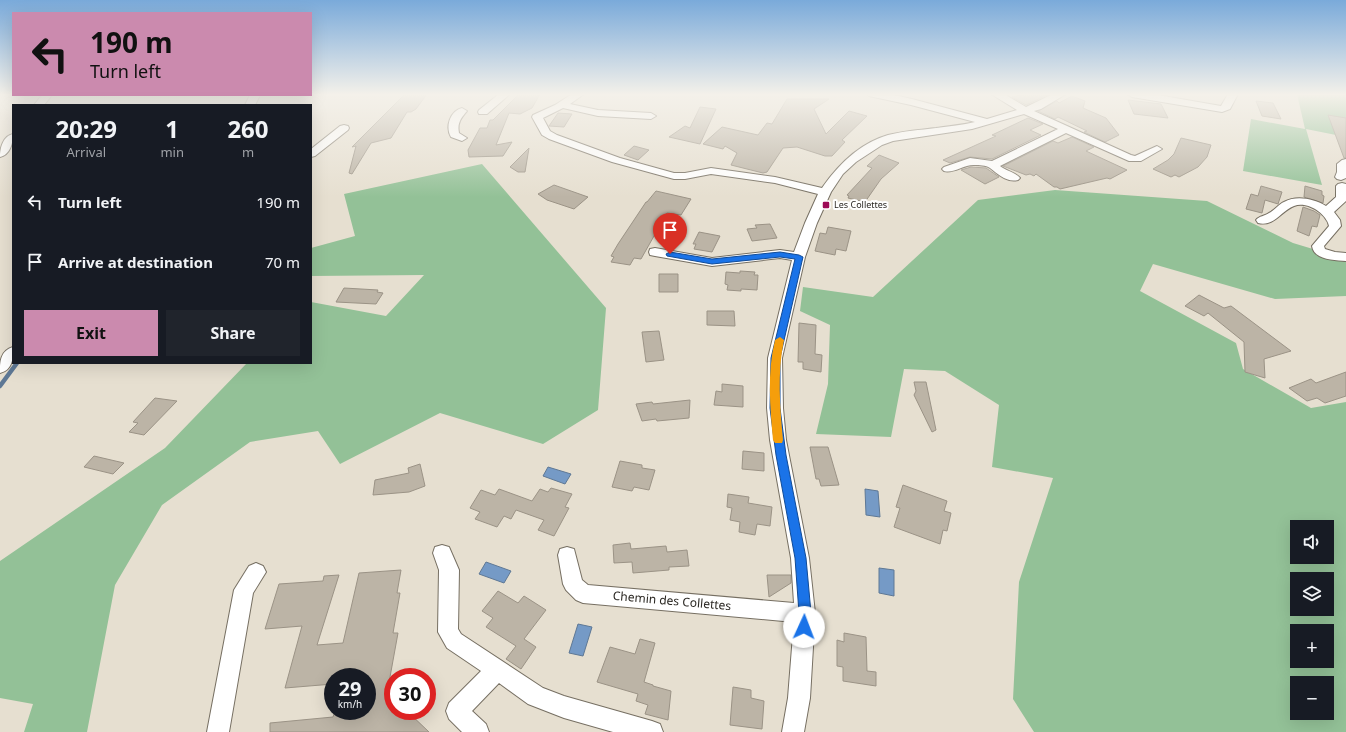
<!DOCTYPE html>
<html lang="en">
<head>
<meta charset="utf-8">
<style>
  :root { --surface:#171b24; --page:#20242c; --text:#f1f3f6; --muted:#9ea1a6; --accent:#cb8aae }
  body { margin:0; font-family:"Noto Sans",sans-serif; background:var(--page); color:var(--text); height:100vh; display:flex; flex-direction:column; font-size:15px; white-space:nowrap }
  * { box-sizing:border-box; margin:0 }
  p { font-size:13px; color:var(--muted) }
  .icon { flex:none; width:22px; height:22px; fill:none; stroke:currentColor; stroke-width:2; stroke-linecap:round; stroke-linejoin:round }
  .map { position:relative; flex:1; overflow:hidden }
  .details { position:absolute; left:12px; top:104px; width:300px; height:260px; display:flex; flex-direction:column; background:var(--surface); border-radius:0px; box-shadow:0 4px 16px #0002 }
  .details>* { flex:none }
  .banner { position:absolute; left:12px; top:12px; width:300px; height:84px; border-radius:0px; box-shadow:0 4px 16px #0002; background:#cb8aae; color:#111; overflow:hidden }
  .tools { position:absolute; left:1290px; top:520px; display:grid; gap:8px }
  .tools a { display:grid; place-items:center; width:44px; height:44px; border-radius:0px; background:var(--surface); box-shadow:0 4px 16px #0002; font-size:20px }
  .speed { position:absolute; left:324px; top:668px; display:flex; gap:8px; font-size:20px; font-weight:700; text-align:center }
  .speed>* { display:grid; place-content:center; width:52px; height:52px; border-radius:50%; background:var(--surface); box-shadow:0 4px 16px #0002; line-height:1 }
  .speed small { font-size:10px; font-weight:400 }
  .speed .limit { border:6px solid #d22; background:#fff; color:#111 }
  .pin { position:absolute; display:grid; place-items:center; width:34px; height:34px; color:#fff; margin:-41px -17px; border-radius:50% 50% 50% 0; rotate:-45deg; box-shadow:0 0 4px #0007 }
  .pin .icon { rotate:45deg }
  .me { position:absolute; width:44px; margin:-22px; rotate:2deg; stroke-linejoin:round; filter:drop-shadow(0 0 3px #0008) }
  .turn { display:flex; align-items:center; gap:14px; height:84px; padding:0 12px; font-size:18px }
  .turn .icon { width:52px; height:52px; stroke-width:2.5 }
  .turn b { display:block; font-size:28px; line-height:34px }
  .eta { display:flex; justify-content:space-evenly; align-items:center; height:68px; text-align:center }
  .eta b { font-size:24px; font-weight:700; line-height:28px }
  .cta { display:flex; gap:8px; margin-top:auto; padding:8px 12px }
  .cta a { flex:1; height:46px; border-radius:0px; background:var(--accent); color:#111; font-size:16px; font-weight:700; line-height:46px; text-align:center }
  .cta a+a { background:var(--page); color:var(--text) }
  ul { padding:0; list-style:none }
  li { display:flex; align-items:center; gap:12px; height:60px; padding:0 12px }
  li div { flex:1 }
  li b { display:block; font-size:15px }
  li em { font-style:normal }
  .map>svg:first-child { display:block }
  .green { fill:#93c197; fill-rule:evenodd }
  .water { fill:#759ac6; stroke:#5e7895 }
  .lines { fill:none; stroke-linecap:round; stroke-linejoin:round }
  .stream { stroke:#5e7895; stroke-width:4.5 }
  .building { fill:#bcb4a6; stroke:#9b9386 }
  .minor-casing { stroke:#766f62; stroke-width:2 }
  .minor { fill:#fff; fill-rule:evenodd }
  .route { fill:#1a73e8; stroke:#114b97 }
  .slow { fill:#f59e0b }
  .poi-dot { fill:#9d0a56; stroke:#fff; stroke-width:1.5 }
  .labels { text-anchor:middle; stroke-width:4; stroke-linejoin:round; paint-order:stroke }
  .far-poi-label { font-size:9px; fill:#2a2722; stroke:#fff; text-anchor:start }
  .near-street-label { font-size:12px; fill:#2a2722; stroke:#fff }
</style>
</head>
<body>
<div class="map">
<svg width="1346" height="732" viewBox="0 0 1346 732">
  <rect width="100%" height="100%" fill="#e6dfd0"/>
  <!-- green -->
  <path class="green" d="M1297,94H1346V137L1306,129L1322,185L1243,171L1251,119L1305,129Z
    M482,164L606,308L598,410L543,444L440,413L340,464L318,431L250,442L162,505L115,585L87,732H24L33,704L0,698V561L165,448L247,363H311V302L386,316L424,275L311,276V248L355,236L344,194Z
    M1055,190L1207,201L1293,243L1346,259V296L1275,299L1153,264L1140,291L1236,343L1243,369L1311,408L1346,402V732H1034L1013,699L1019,582L1053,478L992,467L999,405L945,371L904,369L891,437L816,434L828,384L830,325L800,311L803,287L873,297L978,200ZM1297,527H1327V557H1297ZM1297,579H1327V609H1297ZM1297,631H1327V661H1297ZM1297,683H1327V713H1297Z"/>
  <!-- water -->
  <path class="water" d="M548,467L571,474L565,484L543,476Z
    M865,489L878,491L880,517L866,515Z
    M486,562L511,571L504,583L479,574Z
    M879,568L894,570V596L879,593Z
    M578,624L592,627L583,656L569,653Z"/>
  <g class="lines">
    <!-- stream -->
    <path class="stream" d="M0,386L17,363"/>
  </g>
  <!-- building -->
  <path class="building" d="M405,94H427L416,109L411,112H407L391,138L371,143L352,174L349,173L356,146L352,147Z
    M519,94H540L532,108L520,114L509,113L496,145L512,142L503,156L469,157L468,150L480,128H487L490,120H493Z
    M1025,94H1049L1026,105L1012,97Z
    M1072,96L1085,101L1083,108L1106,118L1119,135L1105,142L1084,132L1087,131L1058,117L1055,119L1038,111L1057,101L1059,103Z
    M787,99H829L814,109L826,134L849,111L867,116L842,140L845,142L832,156H825L797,147L783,148L767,172L763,173L731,165L737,153L725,146L723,149L703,144L722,127L758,135L767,123L772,124Z
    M1128,100L1161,104L1168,118L1134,114Z
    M1256,101L1273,103L1281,119L1262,116Z
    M700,107L716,109L700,144L669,137L685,126L690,128Z
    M558,113L572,114L564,127L549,126Z
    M1328,115L1346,118V158H1344Z
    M1028,118L1043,124L1030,130L1041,135L992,159L970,157L950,163L943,160L996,136L992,135Z
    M1072,137L1094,147L1086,151L1127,170L1110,179L1107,178L1060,189L1057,187H1054L1036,174L1034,176L1030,174L1026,175L1003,166L1053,141L1058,143Z
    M1181,138L1211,145L1207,157L1198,167L1179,177L1175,175L1171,177L1153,169L1168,160L1174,154Z
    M634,146L649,150L638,160L624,155Z
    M529,148L525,172H518L510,167Z
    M879,155L899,163L881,179L865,202L848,198L849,196L847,195L872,168L867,166Z
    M971,167L986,168L999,177L985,184L961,170Z
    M554,185L588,197L574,209L547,200L538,194Z
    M1261,186L1282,192L1278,204L1265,200L1262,213L1246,209L1251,194L1258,196Z
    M1305,186L1322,191V195L1324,196L1323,203L1304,197Z
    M656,191L691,199L681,215L667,213L641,259L634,258L630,265L611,262L614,257L611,256L618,244L646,202H647Z
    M1303,207L1314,211L1320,215L1317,227L1312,226L1309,236L1297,231Z
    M770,224L777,238L752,241L747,229L757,228L755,225Z
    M828,227L851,231L846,251L836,249L835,255L815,251L820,233L826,234Z
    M699,232L720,236L712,252L694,249L696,244H693Z
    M740,271L755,272L754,275H758L757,290L741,289V291L727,290L728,285L725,284L726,272L740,273Z
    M659,274H678V292H659Z
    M344,288L378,290L377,292L383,293L376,304L336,302Z
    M1199,295L1224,308L1231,306L1291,351L1264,359L1265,378L1245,372L1244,342L1208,313L1204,316L1185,306Z
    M707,311H734L735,326L707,325Z
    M799,323L816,325L815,354L822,355L821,372L803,369V362H798Z
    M659,331L664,360L646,362L642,332Z
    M1346,372V396L1325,403L1317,398L1307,401L1289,388L1311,379L1316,383Z
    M914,382H926L936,430L932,432L914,395L916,391Z
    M722,384L743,386V407L714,405L716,391L722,392Z
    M155,398L177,401L144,435L129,432L138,423L133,422Z
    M690,400L689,418L657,421L656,419L642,421L636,404L652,402L653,404Z
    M810,447H828L839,485L821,486L819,479H816Z
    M743,451L764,453V471L742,469Z
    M94,456L124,463L113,474L84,467Z
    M620,461L642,465V468L655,470L649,490L634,487L632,491L612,487Z
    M420,464L425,486L409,492L373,495L375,480L409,473L408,468Z
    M903,485L947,501L944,511L951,513L947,531L943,530L940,544L894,527L900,508L896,507Z
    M551,488L572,494L565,507L569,508L554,536L538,530L544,520L516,510L511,519L504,516L497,527L475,519L480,512L470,508L481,490L495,495L499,489L532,501L540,489L548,492Z
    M728,494L749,497L748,503L772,507L770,526L757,524L755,535L739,532L740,522L730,520L732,508L727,507Z
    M630,543L631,549L666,546L667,552L687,550L689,566L669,567V570L633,573L632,562L614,563L613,545Z
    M401,570L397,593H400L393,633H398L388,688L393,693V711H407L429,732H270V723L333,717L335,711H367V677H333V684L285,688L302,626L265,629L279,584L323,581L324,576L339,575L317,645L343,643L359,573Z
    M767,575H791V583L769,597Z
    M498,591L518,603L524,596L546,610L524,639L536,647L521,669L506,659L516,646L486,627L493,618L482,611Z
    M844,633L866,637L867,671L876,672V686L843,681V667L837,666V640L844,642Z
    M640,639L655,643L644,682L653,685V686L671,691L668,720L645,714L648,705L636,701L638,694L597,682L610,647L635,654Z
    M733,687L751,690V698L764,701L762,729L730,725Z"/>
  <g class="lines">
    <defs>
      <path id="minor" d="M499,94H510L487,114H479L478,112L479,110Z
        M572,94H584L570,104L598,110L651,113L656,116L651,119L598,116L563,108L543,118L550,131L557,135L620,158L674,173H685L711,168L775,177L822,188C838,165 860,143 888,135C903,131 920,130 936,128C949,126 963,125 975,122L911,105L869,96L867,94H889L912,99L987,119L1017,110L991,94H1004L1026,107L1053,94H1066L1041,109L1034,111L1131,155L1135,156L1157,146L1162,149L1141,161H1129L1066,133L1000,166C1006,171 1015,172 1020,178L1018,180C1007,183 998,174 990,168C986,165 979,165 975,165C964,164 954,174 944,171L942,169L944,167L970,158L992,161L1058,129L1024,114L972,129L893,141L882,145L856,162L843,174L831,192L817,223L805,257L782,358L783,408L786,440L809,558L815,613L810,698L804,732H782L788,698L794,622L583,603L576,600L566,590L563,584L558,555L560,549L567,547L574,549L582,580L588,585L794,603L791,558L770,440L767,408L768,358L792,260L780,258L712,266L655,256L650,255L649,252L650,249L655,248L712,258L780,250L794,252L805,223L818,194L775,183L711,174L685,179H674L612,162L549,139L542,135L532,117L533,115L555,105Z
        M1127,94H1152L1221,106L1228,94H1238L1230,109L1222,112L1132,97Z
        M42,95H52L44,105H34Z
        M250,95H260L255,105H245Z
        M462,108L467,111C461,118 457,123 459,133L467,138L462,141L451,137C445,127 450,111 462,108Z
        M344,125L348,126L349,128L348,130L315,156L311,157V149L340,126Z
        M13,134C13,143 10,155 0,157C0,148 3,136 13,134Z
        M1346,159V178L1341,180L1337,179L1335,177L1337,172V164L1342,160Z
        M1342,183L1346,184V201L1334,212L1340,220L1341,226L1324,246L1325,249L1335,252L1346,253V261C1334,260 1314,260 1312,246L1329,226C1326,213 1307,201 1294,206C1281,211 1274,227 1258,223L1256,220C1259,216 1265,216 1269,213C1275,210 1279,204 1284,202C1297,195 1314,199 1326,206L1336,197V186L1338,184Z
        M13,347C13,358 13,370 0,373C0,362 0,351 13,347Z
        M442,545L449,547L459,570L458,629L461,634L543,688L564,696L652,721L660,724L663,732H613L564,718L528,704L499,683L472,711L486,724L489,732H462L449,719L446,711L449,703L481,671L447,648L438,632L439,570L433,553L435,547Z
        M256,563L263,566L266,572L253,593L229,732H207L234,590L249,566Z"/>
    </defs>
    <!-- minor casing -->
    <use href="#minor" class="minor-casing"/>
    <!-- minor -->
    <use href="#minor" class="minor"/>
  </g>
  <!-- sky -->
  <linearGradient id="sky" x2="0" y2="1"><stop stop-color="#7aaada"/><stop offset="0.48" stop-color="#f4f1ea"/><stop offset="1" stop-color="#f4f1ea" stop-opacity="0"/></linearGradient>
  <rect width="1346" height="197" fill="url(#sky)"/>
  <!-- route -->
  <path class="route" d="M670,252L712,259L780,252L799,255L803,257L780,358V408L786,455L806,558L811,613L808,631L804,633L799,631L798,627L799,613L795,558L776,455L770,408L771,358L795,259L780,257L712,264L667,256L666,254Z"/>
  <!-- slow -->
  <path class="slow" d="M780,337L784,340C777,373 780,407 783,440L782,443H775L773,440C770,407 767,372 775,340Z"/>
  <!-- markers -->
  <rect class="poi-dot" x="822" y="201" width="8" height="8" rx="2"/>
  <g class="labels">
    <!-- far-poi labels -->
    <g class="far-poi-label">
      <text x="834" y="208">Les Collettes</text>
    </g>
    <!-- near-street labels -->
    <g class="near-street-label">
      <text transform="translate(672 601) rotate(5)" y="4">Chemin des Collettes</text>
    </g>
  </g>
</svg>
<div class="tools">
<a><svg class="icon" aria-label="sound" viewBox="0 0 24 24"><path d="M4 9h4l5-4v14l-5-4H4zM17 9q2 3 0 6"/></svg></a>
<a><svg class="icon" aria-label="layers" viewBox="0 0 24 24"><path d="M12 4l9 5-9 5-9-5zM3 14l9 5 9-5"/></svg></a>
<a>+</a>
<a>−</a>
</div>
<div class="speed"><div>29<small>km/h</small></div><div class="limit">30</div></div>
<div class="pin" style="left:670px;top:254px;background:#d93025"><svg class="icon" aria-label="arrive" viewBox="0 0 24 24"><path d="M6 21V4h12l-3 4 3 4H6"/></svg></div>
<svg class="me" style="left:804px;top:627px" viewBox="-20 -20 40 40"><circle r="19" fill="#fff"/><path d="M0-13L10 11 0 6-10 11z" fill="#1a73e8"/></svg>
<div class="banner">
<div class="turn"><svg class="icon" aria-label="left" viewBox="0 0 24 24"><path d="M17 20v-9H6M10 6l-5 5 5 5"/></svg><div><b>190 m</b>Turn left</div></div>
</div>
<section class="details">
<div class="eta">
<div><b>20:29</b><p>Arrival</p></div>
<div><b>1</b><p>min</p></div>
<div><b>260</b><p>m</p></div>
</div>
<ul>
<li><svg class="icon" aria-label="left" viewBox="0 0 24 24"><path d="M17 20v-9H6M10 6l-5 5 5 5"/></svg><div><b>Turn left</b></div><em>190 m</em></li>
<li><svg class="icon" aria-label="arrive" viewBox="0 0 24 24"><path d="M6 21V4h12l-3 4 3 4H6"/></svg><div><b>Arrive at destination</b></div><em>70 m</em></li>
</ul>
<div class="cta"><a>Exit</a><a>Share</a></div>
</section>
</div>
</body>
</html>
